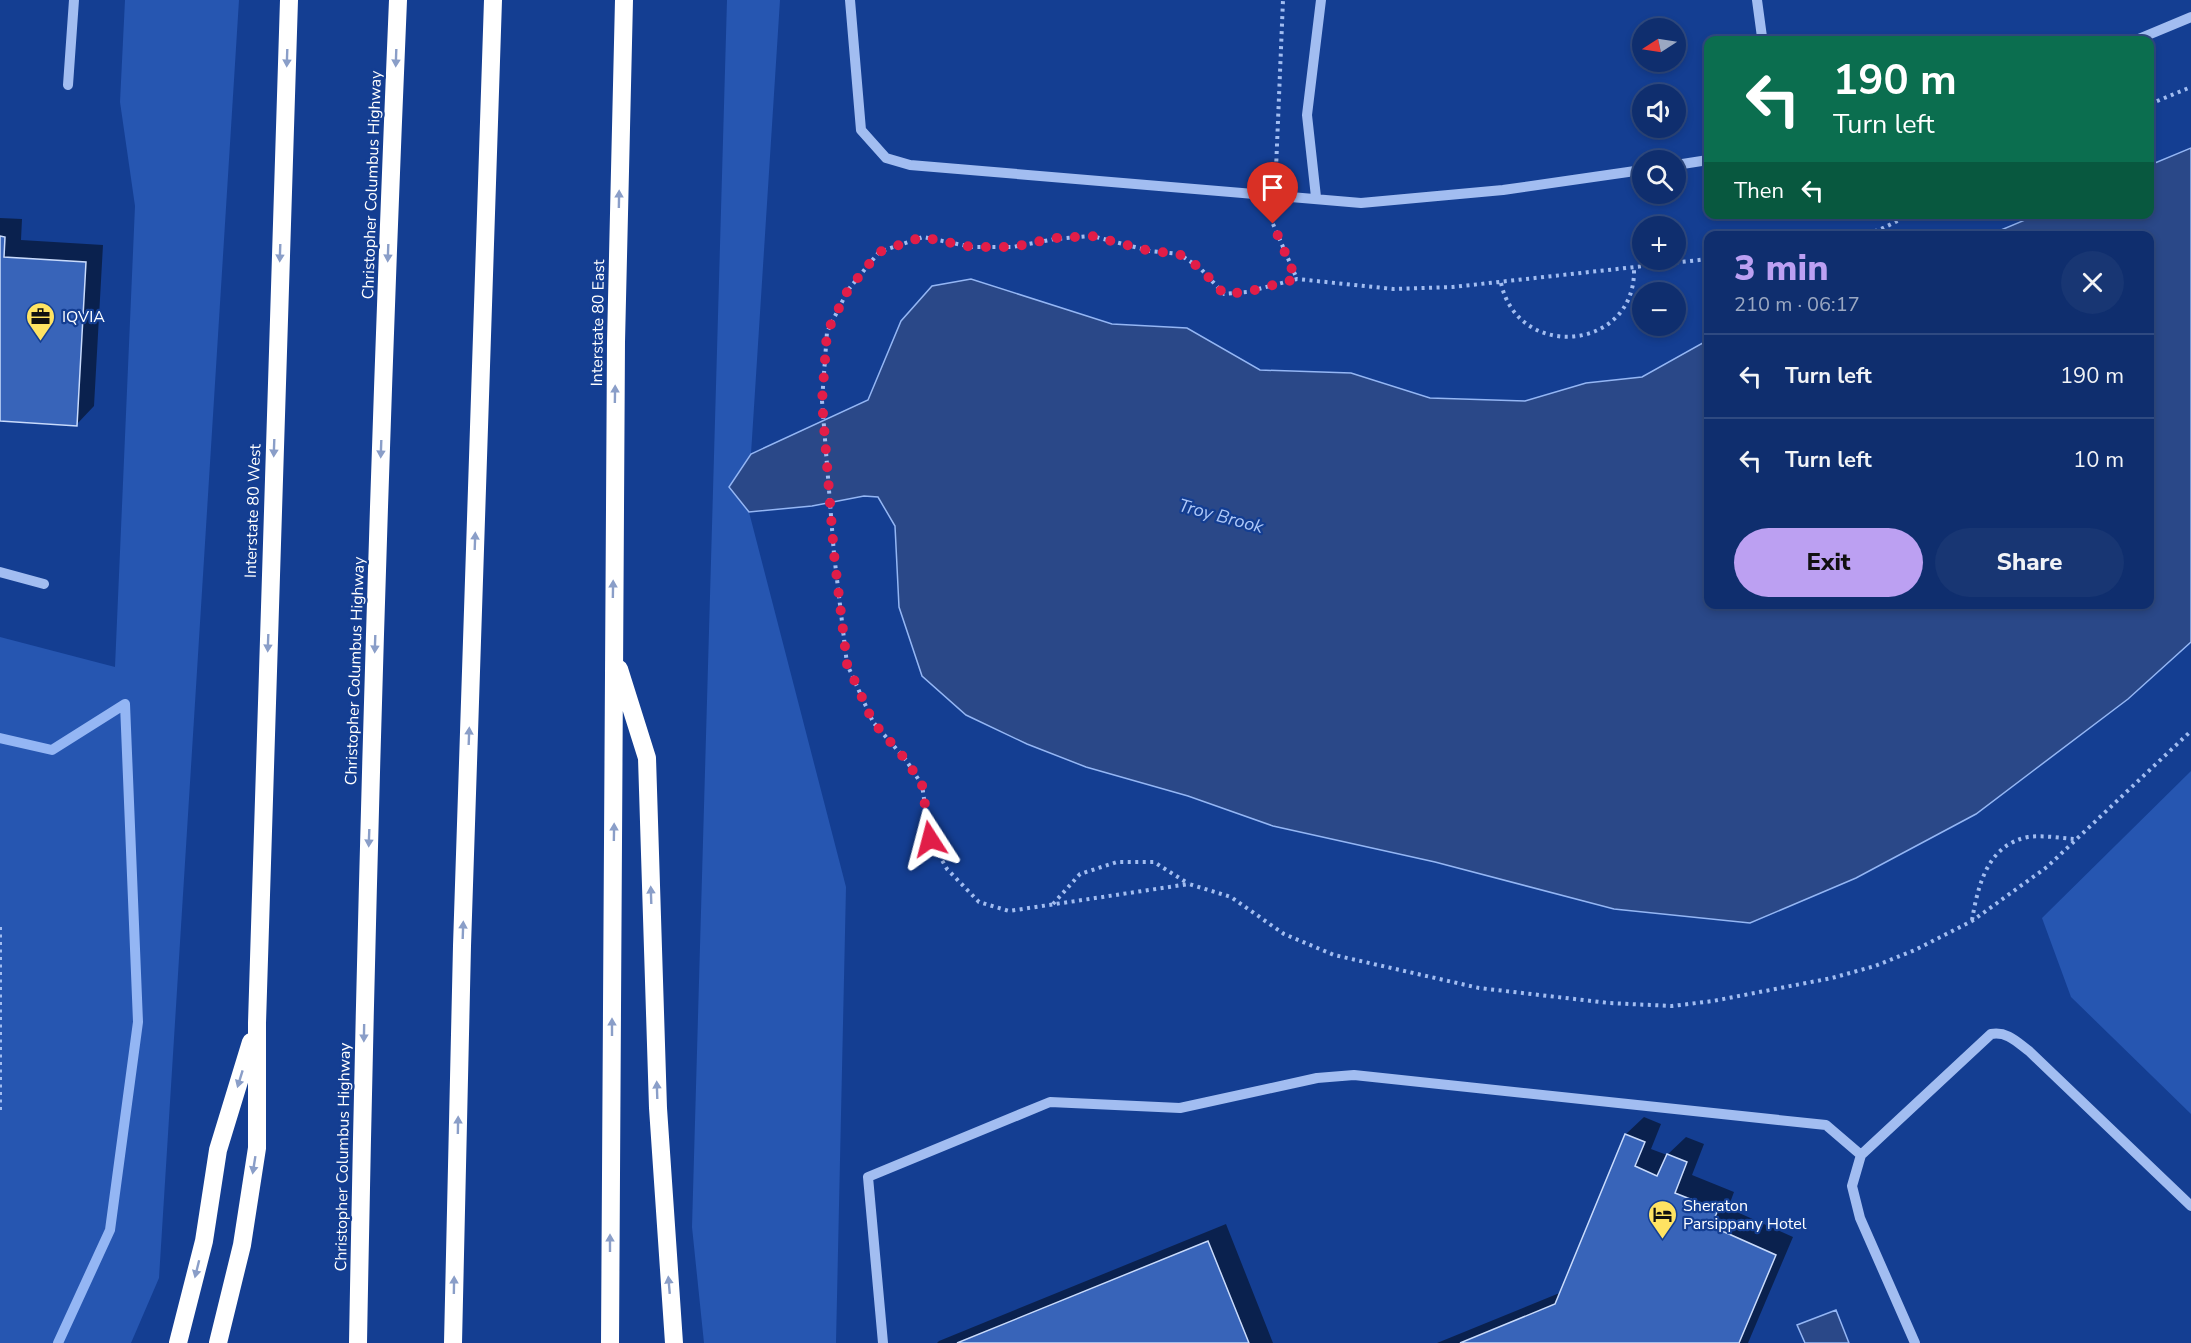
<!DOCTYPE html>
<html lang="en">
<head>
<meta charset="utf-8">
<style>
  :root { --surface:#0f2e6e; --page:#183673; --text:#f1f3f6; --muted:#9ba8c2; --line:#2f4a81; --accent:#bca0f2 }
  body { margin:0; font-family:"Nunito Sans",sans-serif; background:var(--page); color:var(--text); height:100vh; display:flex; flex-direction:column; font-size:22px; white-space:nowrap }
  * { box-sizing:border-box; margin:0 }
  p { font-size:20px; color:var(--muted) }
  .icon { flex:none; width:33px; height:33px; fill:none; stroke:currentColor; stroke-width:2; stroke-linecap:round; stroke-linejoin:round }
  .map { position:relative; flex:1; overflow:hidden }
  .panel { position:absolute; left:1704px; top:231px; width:450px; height:378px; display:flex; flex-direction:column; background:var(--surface); border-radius:12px; box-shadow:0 3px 9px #0003,0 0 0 2px var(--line) }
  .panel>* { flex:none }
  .banner { position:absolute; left:1704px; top:36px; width:450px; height:183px; border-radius:12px; box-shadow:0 3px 9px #0003,0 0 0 2px var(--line); background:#0b6e4f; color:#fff; overflow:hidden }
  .needle { width:39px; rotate:258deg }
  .tools { position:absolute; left:1632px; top:18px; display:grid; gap:12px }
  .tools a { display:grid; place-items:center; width:54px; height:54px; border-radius:50%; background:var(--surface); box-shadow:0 3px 9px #0003,0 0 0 2px var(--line); font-size:30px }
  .pin { position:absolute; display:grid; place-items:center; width:51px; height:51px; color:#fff; margin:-62px -26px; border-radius:50% 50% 50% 0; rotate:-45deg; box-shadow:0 0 6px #0007 }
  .pin .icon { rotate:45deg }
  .me { position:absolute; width:66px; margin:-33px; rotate:351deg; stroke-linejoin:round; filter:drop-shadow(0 0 4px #0008) }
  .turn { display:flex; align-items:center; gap:21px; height:126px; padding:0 30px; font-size:27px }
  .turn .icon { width:78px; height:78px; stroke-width:2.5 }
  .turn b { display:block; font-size:42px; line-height:51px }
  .then { display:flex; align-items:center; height:57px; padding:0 30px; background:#0003; gap:12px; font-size:22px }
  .round { display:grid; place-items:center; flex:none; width:63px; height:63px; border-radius:32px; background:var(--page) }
  .overview { display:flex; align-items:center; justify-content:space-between; height:102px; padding:0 30px }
  h1 { font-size:36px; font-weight:800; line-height:45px; color:var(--accent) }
  .primary-button { display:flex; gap:12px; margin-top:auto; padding:12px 30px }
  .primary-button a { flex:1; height:69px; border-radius:36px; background:var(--accent); color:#111; font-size:24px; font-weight:800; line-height:69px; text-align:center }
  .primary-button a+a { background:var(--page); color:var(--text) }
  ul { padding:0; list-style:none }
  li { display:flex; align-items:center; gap:18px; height:84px; padding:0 30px; border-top:2px solid var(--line) }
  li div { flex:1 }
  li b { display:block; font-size:22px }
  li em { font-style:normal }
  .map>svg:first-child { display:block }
  .green { fill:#2656b1 }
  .water { fill:#2a4888; stroke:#94b6f4; stroke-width:1.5 }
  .shadow { fill:#0007 }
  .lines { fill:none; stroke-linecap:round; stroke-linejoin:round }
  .stream { stroke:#94b6f4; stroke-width:10 }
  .building { fill:#3864b9; stroke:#c9dbfc; stroke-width:1.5 }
  .path { stroke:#a2bdf1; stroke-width:4; stroke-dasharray:3 4.5; stroke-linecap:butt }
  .minor { stroke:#a2bdf1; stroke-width:10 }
  .highway { stroke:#fff; stroke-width:18 }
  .oneway { fill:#8a9ec8 }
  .route { stroke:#e11d48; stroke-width:10; stroke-dasharray:0 18 }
  .labels { text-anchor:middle; stroke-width:4.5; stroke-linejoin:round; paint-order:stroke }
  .street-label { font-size:16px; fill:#fff; stroke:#143e92 }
  .poi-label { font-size:16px; fill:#fff; stroke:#143e92; text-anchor:start }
  .water-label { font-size:18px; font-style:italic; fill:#aec8f8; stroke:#143e92 }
</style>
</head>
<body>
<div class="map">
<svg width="2191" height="1343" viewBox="0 0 2191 1343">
  <rect width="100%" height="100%" fill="#143e92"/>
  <!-- green -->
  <path class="green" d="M125,0H239L159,1278L131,1343H0V637L115,667L135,206L120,102Z
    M727,0H780L751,454L729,487L749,512L846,887L836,1343H704L692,1227Z
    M2191,771V1114L2071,997L2042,918Z"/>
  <!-- water -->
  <path class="water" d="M2191,148V642L2128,699L1976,814L1856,878L1750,923L1614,909L1435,862L1273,826L1188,796L1086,767L1027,744L966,715L922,676L899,607L895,526L878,497L864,496L812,506L749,512L729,487L751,454L868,400L901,321L932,286L971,279L1112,324L1187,328L1260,370L1351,373L1430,398L1525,401L1586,383L1642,377L1708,340V604H2150V236L1989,235L2037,215L2150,214V165Z
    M1836,1310L1849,1343H1805L1797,1325Z"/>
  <!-- shadow -->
  <path class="shadow" d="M0,218L22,219L21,240L103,245L94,406L77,424L0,420Z
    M1644,1117L1661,1124L1651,1149L1667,1155L1686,1137L1704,1144L1692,1175L1734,1192L1728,1208L1793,1237L1748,1343H1437L1562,1292L1626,1134Z
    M1226,1224L1273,1343H937L939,1341Z"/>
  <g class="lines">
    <!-- stream -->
    <path class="stream" d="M0,738L52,750L125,704L138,1022L110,1230L58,1343"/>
  </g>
  <!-- building -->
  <path class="building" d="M0,236L5,237L4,257L86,262L77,426L0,421Z
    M1625,1134L1645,1142L1635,1166L1657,1176L1667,1154L1687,1162L1675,1193L1718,1210L1711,1226L1776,1255L1739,1343H1460L1555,1304Z
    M1208,1241L1249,1343H957Z"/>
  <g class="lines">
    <!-- path -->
    <path class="path" d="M2150,104L2191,87
      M1276,169L1283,0
      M1273,224L1297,279
      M1860,236L1881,229L1912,214
      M1708,259L1453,287L1393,289L1297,279L1247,292L1224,294L1200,268L1179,254L1150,251L1092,236L1055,239L1013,247H972L923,237L879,252L848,290L827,332L822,401L834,554L847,664L873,722L906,760L922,785L930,839L947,869L979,902L1009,911L1189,884L1231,897L1284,934L1334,955L1479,988L1609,1003L1672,1006L1713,1001L1832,978L1875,966L1915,950L1972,921L2047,867L2191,731
      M1501,283C1518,362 1636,351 1634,269
      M1053,904L1080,874L1117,862H1154L1189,884
      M1972,920C1978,886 1987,845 2028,837C2043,835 2060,838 2075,839
      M0,927V1112"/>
    <!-- minor -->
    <path class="minor" d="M850,0L861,130L886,158L910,165L1361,203L1503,190L1642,170
      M1757,0L1762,37
      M2136,40L2191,17
      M68,85L74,0
      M1676,165L1708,160
      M1316,197L1307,115L1321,0
      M0,572L44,584
      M883,1343L868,1177L1050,1102L1180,1108L1317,1078L1354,1075L1826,1125L1861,1155
      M1915,1343L1860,1218L1852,1186L1861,1155L1991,1034C2007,1031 2017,1042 2029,1051L2191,1206"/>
    <!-- highway -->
    <path class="highway" d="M619,669L647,758L658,1108L674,1343
      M178,1343L204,1241L218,1150L251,1042
      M218,1343L242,1245L257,1148V1023L289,0
      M358,1343C366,895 379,448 398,0
      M453,1343L462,946L493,0
      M610,1343L616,342L624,0"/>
  </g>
  <!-- one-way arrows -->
  <defs><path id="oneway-solid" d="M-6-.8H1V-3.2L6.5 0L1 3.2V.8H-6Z" transform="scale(1.5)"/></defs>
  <g class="oneway">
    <use href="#oneway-solid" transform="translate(287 58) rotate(92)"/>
    <use href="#oneway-solid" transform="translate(396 58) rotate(92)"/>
    <use href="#oneway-solid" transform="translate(619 199) rotate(-89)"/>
    <use href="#oneway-solid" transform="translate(280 253) rotate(92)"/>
    <use href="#oneway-solid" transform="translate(388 253) rotate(92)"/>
    <use href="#oneway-solid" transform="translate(615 394) rotate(-89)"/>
    <use href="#oneway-solid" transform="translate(274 448) rotate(92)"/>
    <use href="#oneway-solid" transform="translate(381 449) rotate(92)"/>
    <use href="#oneway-solid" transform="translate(475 541) rotate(-88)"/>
    <use href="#oneway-solid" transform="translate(613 589) rotate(-89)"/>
    <use href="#oneway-solid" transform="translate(268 643) rotate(92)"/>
    <use href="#oneway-solid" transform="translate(375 644) rotate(92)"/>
    <use href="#oneway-solid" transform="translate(469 736) rotate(-88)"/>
    <use href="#oneway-solid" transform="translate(614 832) rotate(-89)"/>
    <use href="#oneway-solid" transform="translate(369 838) rotate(92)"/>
    <use href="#oneway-solid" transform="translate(651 895) rotate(-92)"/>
    <use href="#oneway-solid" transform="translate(463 930) rotate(-88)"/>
    <use href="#oneway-solid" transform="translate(612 1027) rotate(-90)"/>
    <use href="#oneway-solid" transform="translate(364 1033) rotate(91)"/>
    <use href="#oneway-solid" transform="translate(240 1079) rotate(107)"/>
    <use href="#oneway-solid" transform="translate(657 1090) rotate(-92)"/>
    <use href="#oneway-solid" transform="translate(458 1125) rotate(-89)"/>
    <use href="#oneway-solid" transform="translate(254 1165) rotate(99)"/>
    <use href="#oneway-solid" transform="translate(610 1243) rotate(-90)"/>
    <use href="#oneway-solid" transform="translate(197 1269) rotate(104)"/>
    <use href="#oneway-solid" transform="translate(454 1285) rotate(-89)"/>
    <use href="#oneway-solid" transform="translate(669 1285) rotate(-95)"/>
  </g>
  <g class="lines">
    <!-- route -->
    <path class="route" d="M930,839L922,785L906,760L873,722L847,664L834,554L822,401L827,332L848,290L879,252L922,237L972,247H1013L1055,238L1092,236L1150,251L1179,254L1200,268L1224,294L1247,292L1296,279L1273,224"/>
  </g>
  <!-- icons -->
  <defs>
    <symbol id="office-pin" viewBox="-11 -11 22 30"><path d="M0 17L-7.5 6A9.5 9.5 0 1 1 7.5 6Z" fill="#ffe362" stroke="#143e92"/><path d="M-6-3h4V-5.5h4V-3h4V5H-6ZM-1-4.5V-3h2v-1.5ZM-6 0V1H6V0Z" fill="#111"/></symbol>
    <symbol id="hotel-pin" viewBox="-11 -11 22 30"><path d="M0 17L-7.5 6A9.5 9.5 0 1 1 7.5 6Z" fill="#ffe362" stroke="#143e92"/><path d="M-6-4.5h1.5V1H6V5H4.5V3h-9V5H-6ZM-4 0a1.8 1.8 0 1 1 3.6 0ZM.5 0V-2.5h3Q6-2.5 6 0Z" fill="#111"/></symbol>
  </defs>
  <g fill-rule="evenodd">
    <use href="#office-pin" x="24" y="300" width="33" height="45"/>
    <use href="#hotel-pin" x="1646" y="1198" width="33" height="45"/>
  </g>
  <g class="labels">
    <!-- street labels -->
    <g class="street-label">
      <text transform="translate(371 185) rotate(-88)" y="6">Christopher Columbus Highway</text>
      <text transform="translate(597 323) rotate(-89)" y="6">Interstate 80 East</text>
      <text transform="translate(252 511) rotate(-88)" y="6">Interstate 80 West</text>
      <text transform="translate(354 671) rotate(-88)" y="6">Christopher Columbus Highway</text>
      <text transform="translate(342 1157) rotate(-89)" y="6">Christopher Columbus Highway</text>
    </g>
    <!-- poi labels -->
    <g class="poi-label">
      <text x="62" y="322">IQVIA</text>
      <text x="1683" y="1211">Sheraton<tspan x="1683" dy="18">Parsippany Hotel</tspan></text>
    </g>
    <!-- water labels -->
    <g class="water-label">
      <text transform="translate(1221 516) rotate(15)" y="6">Troy Brook</text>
    </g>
  </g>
</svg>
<div class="tools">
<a><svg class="needle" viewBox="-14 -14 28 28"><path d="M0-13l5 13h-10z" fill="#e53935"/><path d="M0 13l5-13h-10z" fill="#9ba8c2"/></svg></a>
<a><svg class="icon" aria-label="sound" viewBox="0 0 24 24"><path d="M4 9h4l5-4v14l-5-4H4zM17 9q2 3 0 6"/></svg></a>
<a><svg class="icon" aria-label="search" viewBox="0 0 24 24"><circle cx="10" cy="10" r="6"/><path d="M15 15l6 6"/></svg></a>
<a>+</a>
<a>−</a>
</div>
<div class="pin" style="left:1273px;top:224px;background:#d93025"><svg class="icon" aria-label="arrive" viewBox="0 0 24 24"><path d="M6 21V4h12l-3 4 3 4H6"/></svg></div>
<svg class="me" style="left:930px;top:839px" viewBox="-20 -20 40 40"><path d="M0-17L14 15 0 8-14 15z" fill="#e11d48" stroke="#fff" stroke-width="4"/></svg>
<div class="banner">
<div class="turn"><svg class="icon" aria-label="left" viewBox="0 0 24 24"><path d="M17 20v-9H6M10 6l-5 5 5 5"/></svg><div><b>190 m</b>Turn left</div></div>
<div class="then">Then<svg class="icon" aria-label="left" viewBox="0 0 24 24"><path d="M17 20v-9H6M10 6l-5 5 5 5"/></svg></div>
</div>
<section class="panel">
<div class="overview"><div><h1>3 min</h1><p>210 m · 06:17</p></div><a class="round"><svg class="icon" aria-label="close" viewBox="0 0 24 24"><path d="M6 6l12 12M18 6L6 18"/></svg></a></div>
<ul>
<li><svg class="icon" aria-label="left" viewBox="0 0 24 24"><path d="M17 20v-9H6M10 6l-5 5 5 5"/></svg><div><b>Turn left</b></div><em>190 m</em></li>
<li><svg class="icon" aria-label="left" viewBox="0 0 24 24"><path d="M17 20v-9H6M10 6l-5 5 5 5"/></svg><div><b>Turn left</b></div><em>10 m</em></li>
</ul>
<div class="primary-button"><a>Exit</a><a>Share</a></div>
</section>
</div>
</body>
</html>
